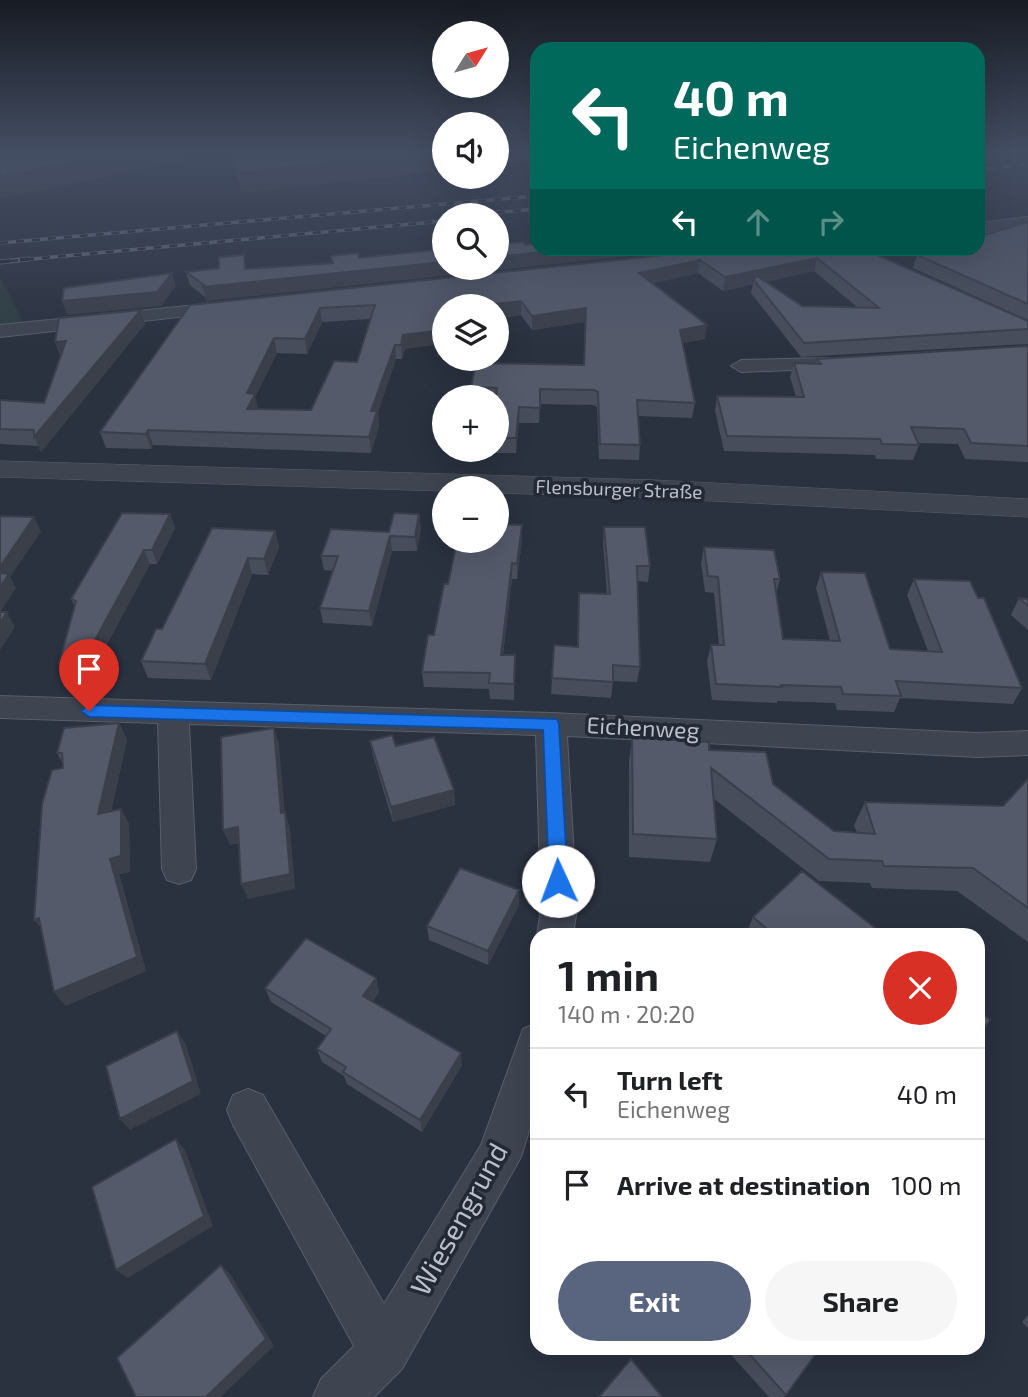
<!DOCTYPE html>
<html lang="en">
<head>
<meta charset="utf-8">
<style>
  :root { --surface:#fff; --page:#f6f6f6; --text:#202124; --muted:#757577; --line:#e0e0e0; --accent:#59647e }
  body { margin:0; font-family:"Exo 2",sans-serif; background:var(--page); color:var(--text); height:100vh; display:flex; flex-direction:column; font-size:26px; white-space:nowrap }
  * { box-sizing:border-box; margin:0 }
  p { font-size:23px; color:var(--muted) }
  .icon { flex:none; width:38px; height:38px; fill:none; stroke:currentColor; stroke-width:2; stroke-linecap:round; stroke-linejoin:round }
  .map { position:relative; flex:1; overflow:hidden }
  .side { position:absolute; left:530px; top:928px; width:455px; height:427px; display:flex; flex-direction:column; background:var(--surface); border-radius:21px; box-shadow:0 7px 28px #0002 }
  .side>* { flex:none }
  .guide { position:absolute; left:530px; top:42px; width:455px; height:214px; border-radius:21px; box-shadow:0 7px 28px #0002; background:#00695c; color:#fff; overflow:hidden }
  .needle { width:46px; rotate:53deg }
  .fabs { position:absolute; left:432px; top:21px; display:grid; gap:14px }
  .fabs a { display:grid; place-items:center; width:77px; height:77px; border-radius:50%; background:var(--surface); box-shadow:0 7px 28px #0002; font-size:35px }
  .pin { position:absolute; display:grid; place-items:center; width:60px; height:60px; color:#fff; margin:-72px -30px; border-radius:50% 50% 50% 0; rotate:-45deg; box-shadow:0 0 7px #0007 }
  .pin .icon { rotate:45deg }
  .me { position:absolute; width:77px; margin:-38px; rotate:358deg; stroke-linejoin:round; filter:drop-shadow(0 0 5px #0008) }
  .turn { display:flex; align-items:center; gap:24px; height:147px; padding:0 28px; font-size:32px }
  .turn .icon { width:91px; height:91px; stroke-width:2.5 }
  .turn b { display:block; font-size:49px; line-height:60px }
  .lanes { display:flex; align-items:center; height:66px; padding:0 28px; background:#0003; justify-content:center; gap:35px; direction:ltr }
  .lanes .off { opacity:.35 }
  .round { display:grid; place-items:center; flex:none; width:74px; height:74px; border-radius:37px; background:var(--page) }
  .headline { display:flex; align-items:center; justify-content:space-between; height:119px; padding:0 28px }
  h1 { font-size:42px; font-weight:700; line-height:52px }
  .action { display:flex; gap:14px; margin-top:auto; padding:14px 28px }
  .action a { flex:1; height:80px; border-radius:42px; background:var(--accent); color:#fff; font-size:28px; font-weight:700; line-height:80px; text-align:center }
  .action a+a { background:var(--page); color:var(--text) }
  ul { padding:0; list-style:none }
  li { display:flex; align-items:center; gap:21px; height:91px; padding:0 28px; border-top:2px solid var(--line) }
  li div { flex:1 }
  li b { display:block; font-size:26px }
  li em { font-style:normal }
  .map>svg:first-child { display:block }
  .green { fill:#2d3e41 }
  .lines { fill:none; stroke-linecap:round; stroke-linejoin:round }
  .minor-casing { stroke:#595f6a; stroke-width:2 }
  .tertiary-casing { stroke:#595f6a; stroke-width:1 }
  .minor { fill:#3e4450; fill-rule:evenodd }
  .tertiary { fill:#3e4450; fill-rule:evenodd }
  .rail-far1-casing { stroke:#616776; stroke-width:3.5 }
  .rail-casing { stroke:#616776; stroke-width:5 }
  .rail-far1 { stroke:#232935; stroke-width:2.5; stroke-dasharray:8; stroke-linecap:butt }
  .rail { stroke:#232935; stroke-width:3.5; stroke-dasharray:10; stroke-linecap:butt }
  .wall { fill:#484d5b; fill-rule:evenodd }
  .shaded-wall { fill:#3b3f4a }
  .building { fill:#545a6a; stroke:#3b3f4a; stroke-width:2; fill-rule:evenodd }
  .route { fill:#1a73e8; stroke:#114b97; stroke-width:2 }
  .labels { text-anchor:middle; stroke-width:7; stroke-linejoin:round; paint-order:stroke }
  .far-street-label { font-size:19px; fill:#bbbfca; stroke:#232935 }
  .street-label { font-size:23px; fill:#bbbfca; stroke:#232935 }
  .near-street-label { font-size:28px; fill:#bbbfca; stroke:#232935 }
</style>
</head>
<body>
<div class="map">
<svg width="1028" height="1397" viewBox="0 0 1028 1397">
  <rect width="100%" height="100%" fill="#2a313f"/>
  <!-- green -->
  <path class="green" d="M0,277L23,322L0,326Z"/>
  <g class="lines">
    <defs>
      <path id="minor" d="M1028,217V227L978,233V223Z
        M226,302L232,303L235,307L232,311L0,337V325Z
        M832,358L839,360L842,364L839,368L741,372L731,366L741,360Z
        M0,696L551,713L977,733L1028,731V755L977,757L567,736L577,909L573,934L537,936L541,909L536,735L189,724L196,869L191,880L179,884L167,880L162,869L158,723L0,718Z
        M537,1023V1105L521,1157L402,1369L374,1397H313L321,1379L354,1346L233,1125L227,1110L233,1095L248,1089L263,1095L384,1304L481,1145L523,1029Z"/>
      <path id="tertiary" d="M0,461L653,480L1028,499V517L653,498L497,493V488H444V491L0,477Z"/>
    </defs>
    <!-- minor casing -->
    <use href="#minor" class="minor-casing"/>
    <!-- tertiary casing -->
    <use href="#tertiary" class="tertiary-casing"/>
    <!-- minor -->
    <use href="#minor" class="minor"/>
    <!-- tertiary -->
    <use href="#tertiary" class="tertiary"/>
    <defs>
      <path id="rail-far1" d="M978,154L1002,151
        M978,170L1028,164
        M465,215L537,209
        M0,243L537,196
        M10,261L444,221"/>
      <path id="rail" d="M0,262L29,259"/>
    </defs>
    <!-- rail-far1 casing -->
    <use href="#rail-far1" class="rail-far1-casing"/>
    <!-- rail casing -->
    <use href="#rail" class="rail-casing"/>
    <!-- rail-far1 -->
    <use href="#rail-far1" class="rail-far1"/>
    <!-- rail -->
    <use href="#rail" class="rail"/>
  </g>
  <!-- wall -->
  <path class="wall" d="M229,151H444L243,193Z
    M1028,222V320L913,268L917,255Z
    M525,245L206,301L205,297L190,285L186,272L247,269L333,263L331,256L359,258Z
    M731,248H861L1028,321V344L801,357L751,293L753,284L723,291L698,273L653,283L705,339L683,343L695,403L692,418L638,416L640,445L639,460L599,459L597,407L593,405L540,404L539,423H519L516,453H492V450H497V397H471V387L584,365L585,322L532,330L521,315L497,318V306H444L405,349L402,359H396L378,412L379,426L371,453L153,445L151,449L106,448L100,432L190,305ZM814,271L857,307L802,306L765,282ZM370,319L357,362L311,410L258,409L255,397L277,353L307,354L322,322Z
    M145,324L41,452L38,446L0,444V400L44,403L60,355L55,342Z
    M1028,346V462L965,459L958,444L918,443L919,445L913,460L876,459L875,455L724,451L715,411L717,396L796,397L790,377L794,363L816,364L817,359Z
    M170,514L175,528L157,564H150L89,678L66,677L59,663L75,607L71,599Z
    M419,514L421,529L417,551H392L372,626L323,623L320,608L333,571L324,570L321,556L389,532Z
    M604,527L650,566L648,582L637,581L640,667L637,682L613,681L611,698L551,694L552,678L577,647L579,593L607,594L603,542Z
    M275,531L279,547L268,575L252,574L211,680L148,678L141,661L162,629Z
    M522,540L517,579H512L503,655H515L514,700L490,699L489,689L424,687L422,672L434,635Z
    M704,547L780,579L776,594L783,639L830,641L816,588L821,572L890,649L928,651L907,595L914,579L1022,688L1013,704L900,698L894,712L837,710L835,703L777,701V703L712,700L707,661L711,645H719L714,593L705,592L701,563Z
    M1019,598L1028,599V630L1011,615Z
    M119,723L127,740L111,811L121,809L129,824L130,872L119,874L146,971L65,1006L63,768V764L57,753Z
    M632,737L709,750L773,784L834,831L857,833L854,825L865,802L1003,806L1028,779V942L957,891L872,888L870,883L819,881L713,798L717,839L710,862L629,857V761Z
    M370,741L396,746L454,790L455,805L393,822L373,756Z
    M519,890V905L488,965L429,940L427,926Z
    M753,917L883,934H746Z
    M376,978L379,992L373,1001L462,1065L422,1132L347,1084L344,1076L322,1062L317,1049L326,1036L271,1002L265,988Z
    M1028,1315V1328L1022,1322Z
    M725,1348H820L786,1395L783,1397H769Z"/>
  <!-- shaded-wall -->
  <path class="shaded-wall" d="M127,151H226L63,186L0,198V176Z
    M444,151V171L243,193L239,172Z
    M497,151H537V161L497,165Z
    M579,248H705L206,301L203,287L245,269L244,255L247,269L444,262V268H497V257Z
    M817,258L814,271L757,283L754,280L753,284L723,291L725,277Z
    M700,260L698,273L638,287L639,273Z
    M172,273L176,286L161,306L67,315L62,301Z
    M521,301V315L497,318V306H474Z
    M320,308L322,322L307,354L305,339Z
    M586,308L585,322L532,330V316Z
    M141,310L145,324L41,452L34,437Z
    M707,325L705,339L678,344L680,330Z
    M444,330V344L405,349L402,359L401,345L403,335Z
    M274,338L277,353L255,397L258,409H247V393Z
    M66,341L61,356L55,342Z
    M395,345L396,359L378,412L379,426L371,453L369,437L371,411Z
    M519,407V423L516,453V438Z
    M148,430L153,445L151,449L146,434Z
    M170,514L175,528L157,564L152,550Z
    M419,514L421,529L417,551L415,537Z
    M34,517L41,532L10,577L16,588L0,613V567Z
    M522,525V540L517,579V564Z
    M275,531L279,547L268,575L264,559Z
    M390,536L392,551L372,626L369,611Z
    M144,550L150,564L89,678L82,664Z
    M248,558L252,574L211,680L205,664Z
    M512,563V579L501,670V655Z
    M7,612L15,627L0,650V623Z
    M119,723L127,740L107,829L98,814Z
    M274,728L279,744L286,828L281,813Z
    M454,790L455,805L393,822L391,807Z
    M121,809L129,824L130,872L119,874L146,971L65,1006L54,992L110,859Z
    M285,812L290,828L295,889L248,899L241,884Z
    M238,827L244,843L230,845L223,830Z
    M519,890V905L488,965V951Z
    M39,918L46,934L34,920Z
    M376,978L379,992L367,1009L363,996Z
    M177,1031L186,1044L201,1094L130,1130L120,1119Z
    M461,1053L462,1065L422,1132L420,1120Z
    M176,1139L185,1150L213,1226L128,1278L116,1270Z
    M221,1265L230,1274L274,1346L221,1397H206Z"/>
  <!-- building -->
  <path class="building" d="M0,151H127L0,176Z
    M231,151H444L239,172Z
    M1028,222V304L917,255L939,248H978V237Z
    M523,242L525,245L537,243V248H579L497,257V244Z
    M731,248H861L1028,321V329L804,343L754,280L757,276L802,306L879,308L817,258L725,277L700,260L639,273L707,325L680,330L695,403L637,400L640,445L600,444L598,392L594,390L540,389V408L519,407L516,438H497V397H496L497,388L471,387L476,363L584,365L586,308L532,316L521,301L474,306H444V330L403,335L401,345H395L371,411H377L369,437L148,430L146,434L100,432L190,305ZM375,305L357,362L334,361L311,410L247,409L255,394L247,393L274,338L305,339L320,308Z
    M444,249V262L203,287L204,285L186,272L219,268V257L244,255L245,269L333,263L331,256L358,253L359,258Z
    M172,273L157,292L62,301L64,288Z
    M141,310L34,437V430L0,429V400L44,403L66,341L55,342L59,318Z
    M1028,346V446L971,443L964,429L911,427L919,445L882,444L880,439L727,436L717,396L804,397L794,363L821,364L817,359Z
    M122,513L170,514L152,550H144L82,664L59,663L76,601L71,599Z
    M394,513L419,514L415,537L390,536L369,611L320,608L338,556H321L331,529L389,532Z
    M0,516L34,517L0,567Z
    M497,524L522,525L517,564L512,563L501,655H515L514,684L489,683L490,673L422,672L428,635H434L444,584H448L457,541H497Z
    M604,527H645L650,566H637L640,667L613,665V682L552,678L554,645L578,647L579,593L610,594Z
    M212,528L275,531L264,559L248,558L205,664L141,661L156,629H162Z
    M704,547L774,550L780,579H774L783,639L840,641L821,572L865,573L890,649L942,652L914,579L970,581L978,598H984L1022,688L896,681L901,696L843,694L841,687L781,685L782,687L716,684L711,645H724L718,577L708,576Z
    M0,573L9,574L0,587Z
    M1019,598L1028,599V606Z
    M0,612H7L0,623Z
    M119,723L98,814L121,809V856L110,859L137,957L54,992L39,918L34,920L42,804L52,770L63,768L62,753H57L64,728Z
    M274,728L281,813L285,812L290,874L241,884L238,827L223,830L221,737Z
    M392,735L396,746L434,737L454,790L391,807L370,741Z
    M632,737L709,742V750L766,752L773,784L834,831L875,834L865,802L1003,806L1028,779V908L973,868L884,866L882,861L829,859L711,768L717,839L633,834Z
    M460,868L519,890L488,951L427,926Z
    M802,871L883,934H773L753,917Z
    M306,938L376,978L363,996L461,1053L420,1120L343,1072L346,1067L317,1049L331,1029L265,988Z
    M978,1010L990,1020L978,1035Z
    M177,1031L193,1081L120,1119L106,1066Z
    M176,1139L204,1216L116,1270L92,1187Z
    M221,1265L266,1339L206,1397H136L117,1358Z
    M744,1348H820L786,1395Z
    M631,1359L662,1397H599Z"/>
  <!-- sky -->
  <linearGradient id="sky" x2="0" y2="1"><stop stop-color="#171b23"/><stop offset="0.44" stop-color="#444e63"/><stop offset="1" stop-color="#444e63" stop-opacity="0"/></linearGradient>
  <rect width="1028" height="346" fill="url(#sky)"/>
  <!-- route -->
  <path class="route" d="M89,705L557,719L559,724L568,881L565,887L558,890L552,887L549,881L543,730L89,717L81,711Z"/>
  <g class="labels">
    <!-- far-street labels -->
    <g class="far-street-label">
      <text transform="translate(619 489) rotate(2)" y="7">Flensburger Straße</text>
    </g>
    <!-- street labels -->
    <g class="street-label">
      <text transform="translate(643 728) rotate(3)" y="8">Eichenweg</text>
    </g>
    <!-- near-street labels -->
    <g class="near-street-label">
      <text transform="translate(459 1219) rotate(-61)" y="10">Wiesengrund</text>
    </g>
  </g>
</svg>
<div class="fabs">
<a><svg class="needle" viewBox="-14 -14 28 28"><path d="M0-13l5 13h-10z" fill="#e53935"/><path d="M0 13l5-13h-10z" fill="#757577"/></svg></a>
<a><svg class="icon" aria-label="sound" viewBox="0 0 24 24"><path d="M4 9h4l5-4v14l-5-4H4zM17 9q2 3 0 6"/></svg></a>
<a><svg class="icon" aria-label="search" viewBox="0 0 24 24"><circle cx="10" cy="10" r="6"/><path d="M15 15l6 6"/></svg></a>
<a><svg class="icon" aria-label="layers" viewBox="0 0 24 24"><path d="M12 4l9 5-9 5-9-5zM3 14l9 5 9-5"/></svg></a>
<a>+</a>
<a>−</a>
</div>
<div class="pin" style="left:89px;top:711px;background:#d93025"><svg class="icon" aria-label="arrive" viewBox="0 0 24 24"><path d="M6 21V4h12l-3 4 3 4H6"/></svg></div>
<svg class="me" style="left:558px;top:881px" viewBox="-20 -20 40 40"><circle r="19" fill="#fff"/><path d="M0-13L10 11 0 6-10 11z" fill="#1a73e8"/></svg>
<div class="guide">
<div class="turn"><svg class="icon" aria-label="left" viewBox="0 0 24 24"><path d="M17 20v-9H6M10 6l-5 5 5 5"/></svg><div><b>40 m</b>Eichenweg</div></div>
<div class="lanes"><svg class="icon" aria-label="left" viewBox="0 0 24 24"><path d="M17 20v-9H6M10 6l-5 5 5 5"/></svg><svg class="icon off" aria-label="ahead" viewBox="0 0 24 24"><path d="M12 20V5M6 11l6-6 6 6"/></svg><svg class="icon off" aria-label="right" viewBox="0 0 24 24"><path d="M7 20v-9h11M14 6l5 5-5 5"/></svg></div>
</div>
<section class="side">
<div class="headline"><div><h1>1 min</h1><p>140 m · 20:20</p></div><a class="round" style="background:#d93025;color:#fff"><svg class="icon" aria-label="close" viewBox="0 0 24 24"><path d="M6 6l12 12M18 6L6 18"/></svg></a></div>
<ul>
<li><svg class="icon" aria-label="left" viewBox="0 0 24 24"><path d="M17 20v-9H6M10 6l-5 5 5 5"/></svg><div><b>Turn left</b><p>Eichenweg</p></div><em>40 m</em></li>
<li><svg class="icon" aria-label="arrive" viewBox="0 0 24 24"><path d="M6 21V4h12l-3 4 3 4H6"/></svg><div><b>Arrive at destination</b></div><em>100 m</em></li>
</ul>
<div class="action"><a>Exit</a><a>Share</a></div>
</section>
</div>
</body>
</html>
